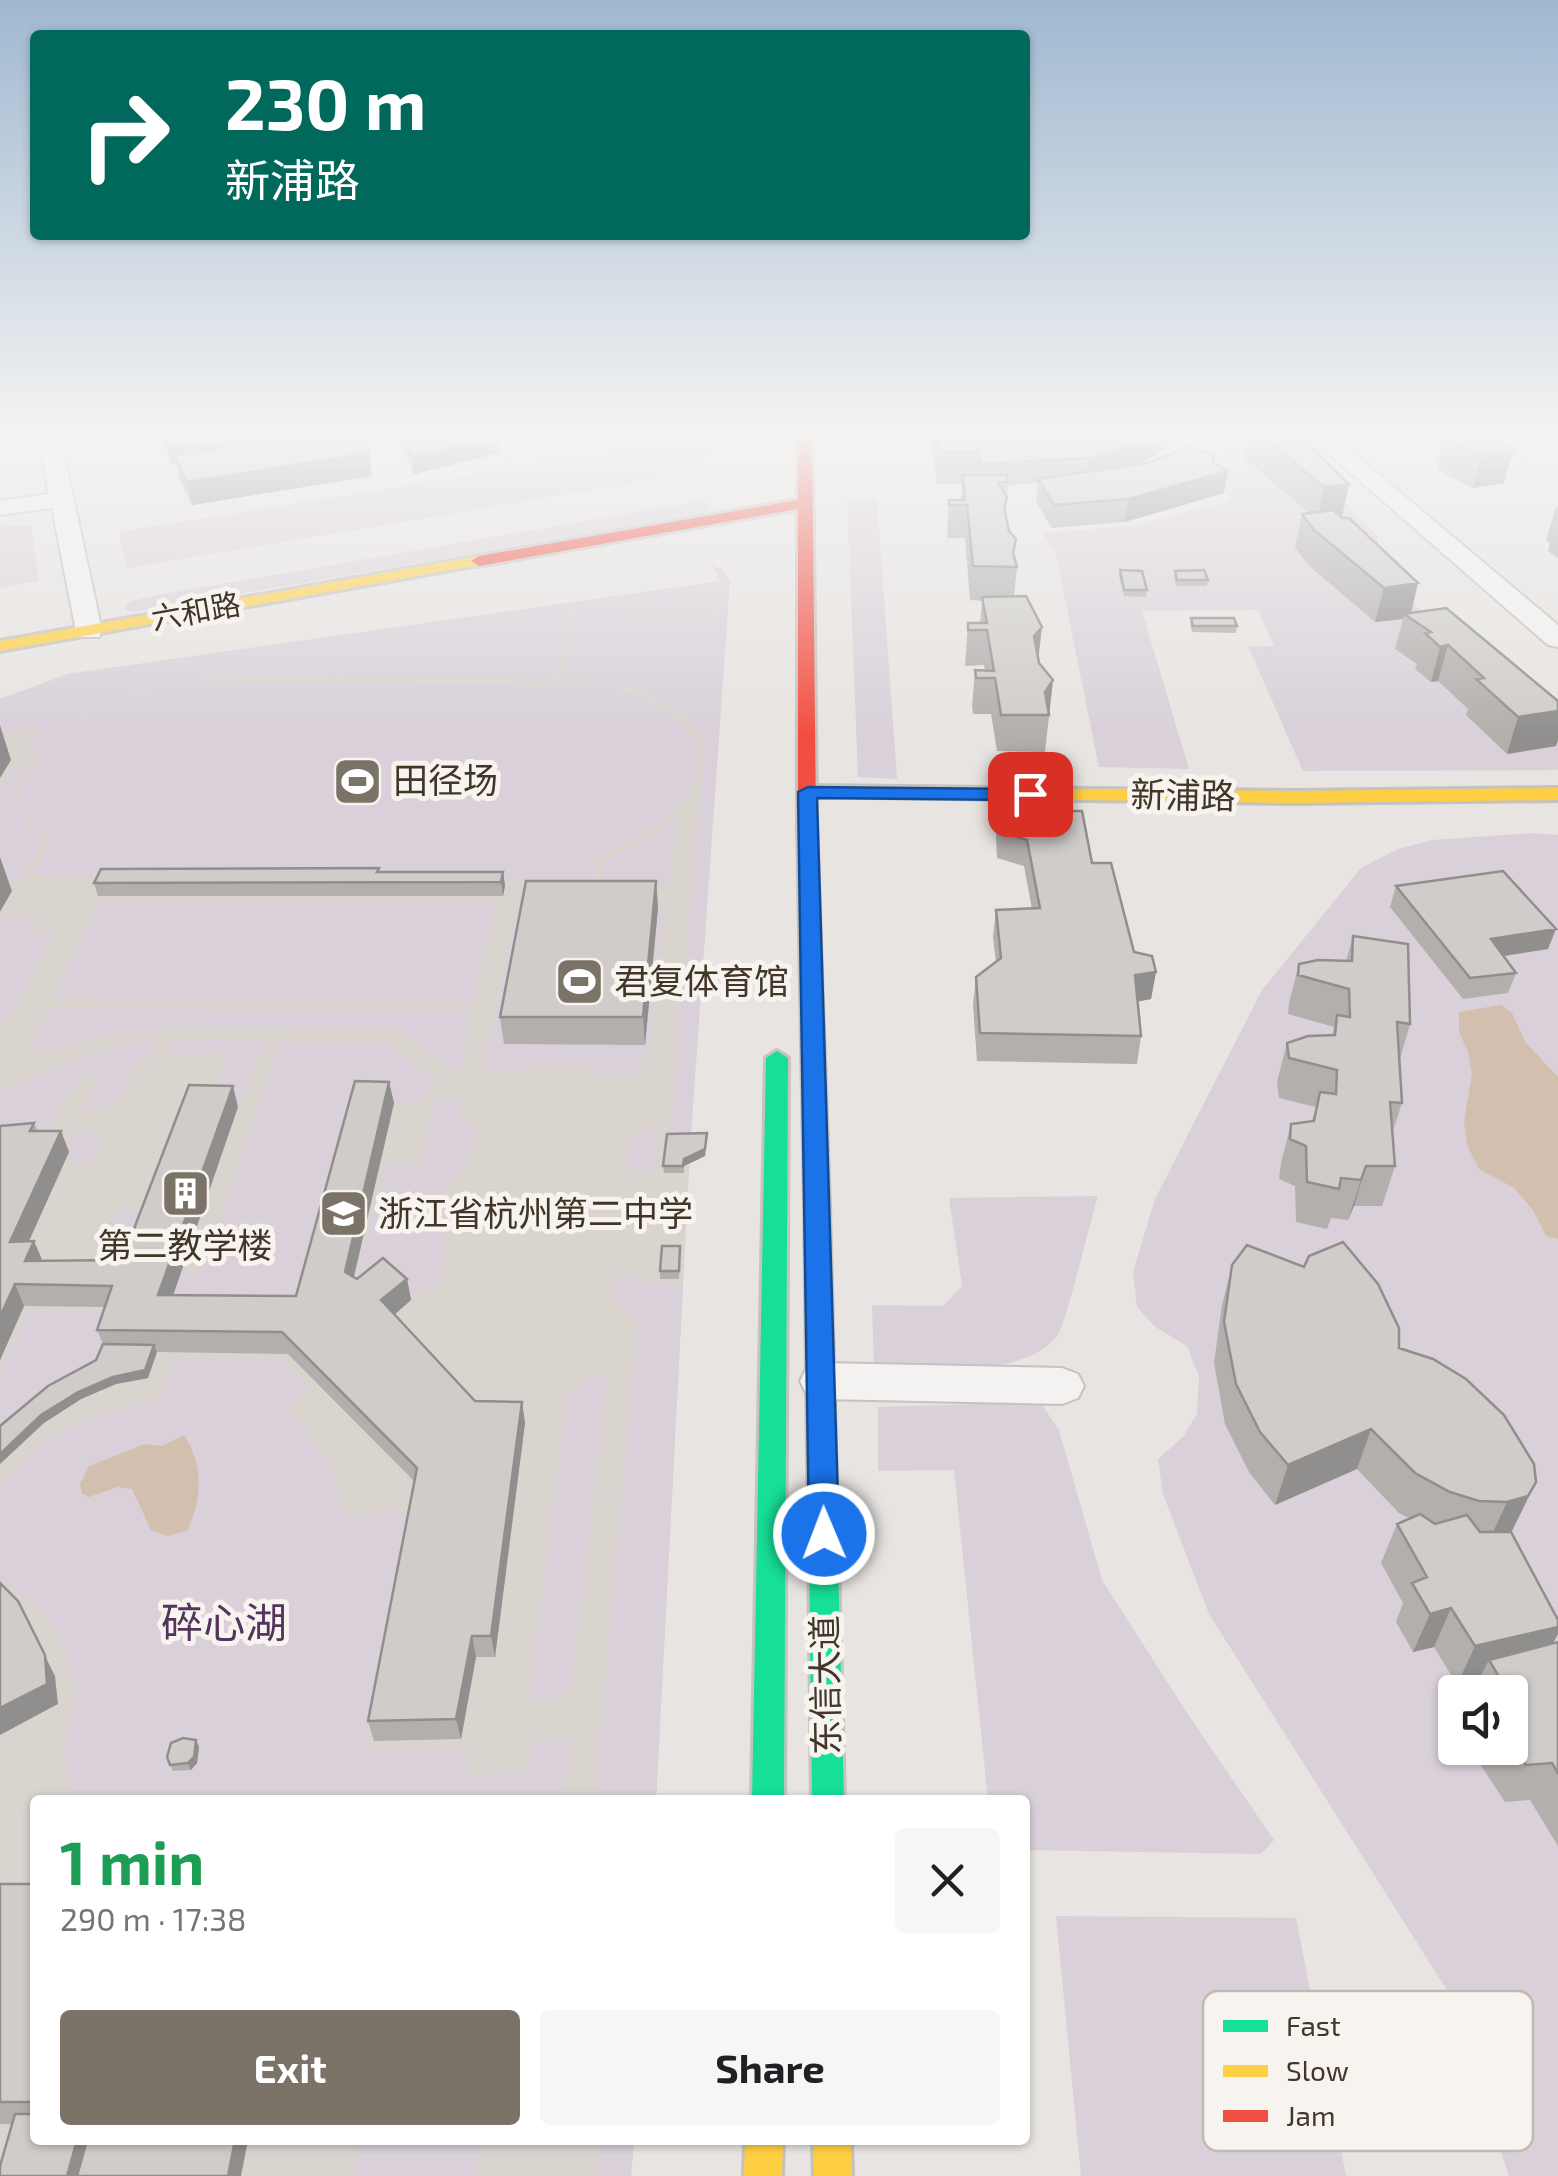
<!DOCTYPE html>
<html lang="en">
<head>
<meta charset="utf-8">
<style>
  :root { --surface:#fff; --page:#f6f6f6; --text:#202124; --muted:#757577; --accent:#7b7368 }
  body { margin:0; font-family:"Exo 2","Noto Sans SC",sans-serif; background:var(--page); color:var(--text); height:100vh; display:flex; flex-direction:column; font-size:38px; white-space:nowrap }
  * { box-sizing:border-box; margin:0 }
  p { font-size:32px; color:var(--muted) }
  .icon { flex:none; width:55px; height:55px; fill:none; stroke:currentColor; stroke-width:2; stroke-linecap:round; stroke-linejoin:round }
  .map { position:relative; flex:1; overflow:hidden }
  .side { position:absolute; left:30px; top:1795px; width:1000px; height:350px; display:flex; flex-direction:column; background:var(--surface); border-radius:10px; box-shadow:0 2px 8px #0004 }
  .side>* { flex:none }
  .guide { position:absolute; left:30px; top:30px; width:1000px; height:210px; border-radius:10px; box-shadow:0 2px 8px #0004; background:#00695c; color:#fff; overflow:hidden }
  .controls { position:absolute; left:1438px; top:1675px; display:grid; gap:20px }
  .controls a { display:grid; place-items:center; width:90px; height:90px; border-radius:10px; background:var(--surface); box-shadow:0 2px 8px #0004; font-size:50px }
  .pin { position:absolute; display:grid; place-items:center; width:85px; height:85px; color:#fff; margin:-42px; border-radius:20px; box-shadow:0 5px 15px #0006 }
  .me { position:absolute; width:110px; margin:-55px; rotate:359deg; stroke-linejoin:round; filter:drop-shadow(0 0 8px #0008) }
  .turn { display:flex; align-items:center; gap:35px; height:210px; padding:0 30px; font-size:45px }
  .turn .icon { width:130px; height:130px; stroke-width:2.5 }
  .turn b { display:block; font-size:70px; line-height:85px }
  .round { display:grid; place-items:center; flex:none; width:105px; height:105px; border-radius:10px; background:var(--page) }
  .head { display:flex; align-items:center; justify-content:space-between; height:170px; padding:0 30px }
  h1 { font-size:60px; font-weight:700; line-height:75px; color:#1e9e55 }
  .cta { display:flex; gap:20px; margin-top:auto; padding:20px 30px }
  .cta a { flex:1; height:115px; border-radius:10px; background:var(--accent); color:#fff; font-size:40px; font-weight:700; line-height:115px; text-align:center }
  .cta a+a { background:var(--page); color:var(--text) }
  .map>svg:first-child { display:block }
  .built { fill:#dad4cf }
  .green { fill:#d9d0d9; fill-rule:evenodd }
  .water { fill:#d3bfae }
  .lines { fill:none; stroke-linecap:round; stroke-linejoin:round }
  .street-casing { stroke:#c5c2bf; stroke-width:4 }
  .fast-casing { stroke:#c5c2bf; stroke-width:6 }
  .slow-casing { stroke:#c5c2bf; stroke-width:6 }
  .jam-casing { stroke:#c5c2bf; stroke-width:6 }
  .street { fill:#f3f2f1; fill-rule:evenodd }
  .fast { fill:#16e098; fill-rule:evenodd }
  .slow { fill:#ffcf43; fill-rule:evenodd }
  .jam { fill:#f24e42; fill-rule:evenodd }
  .wall { fill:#b2afad }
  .shaded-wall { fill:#918f8d }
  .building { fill:#cfccc9; stroke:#918f8d; stroke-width:2.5 }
  .route { fill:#1a73e8; stroke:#114b97; stroke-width:2.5 }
  .labels { text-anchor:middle; stroke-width:10; stroke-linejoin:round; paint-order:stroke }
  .far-street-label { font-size:30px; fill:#413627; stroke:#f7f3ef }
  .poi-label { font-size:35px; fill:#413627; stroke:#f7f3ef; text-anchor:start }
  .street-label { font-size:35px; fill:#413627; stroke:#f7f3ef }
  .near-park-label { font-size:42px; fill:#53345d; stroke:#f7f3ef }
  .key { fill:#f7f3ef; stroke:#c0bab3; stroke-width:2.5 }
  .key-label { font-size:28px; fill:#413627 }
</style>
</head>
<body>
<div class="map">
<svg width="1558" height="2176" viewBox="0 0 1558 2176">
  <rect width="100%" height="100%" fill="#e7e4e1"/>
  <!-- built -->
  <path class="built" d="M720,581L656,1800H35V2140H634L631,2176H0V699L68,674Z"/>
  <!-- green -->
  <path class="green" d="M721,434L733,437L674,475L646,481L127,568L118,532Z
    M1248,445L1319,476L1379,537L1370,564L1558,734V770L1303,771L1248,646H1274L1258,610L1142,611L1189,769L1099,767L1056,555L1042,533L1131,526L1231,500L1211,469L1213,457Z
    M847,499H877L897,779L858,777Z
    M694,502L708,503L710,509L702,514L133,612L125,609L127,603L141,598Z
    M0,525L31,526L39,581L0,588Z
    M711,564L723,570L730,582L691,1135H670L705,742C674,690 619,681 562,680L575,610L571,611L556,679L205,676C140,684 82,705 36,753H25L42,726L0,735V699L68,674L717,582L713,606L587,608L714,609L710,683L720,581Z
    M198,680L608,686C634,695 663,704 683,725C734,780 641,840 597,857L594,881L32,875L51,841C41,831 26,820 22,805C19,792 25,779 31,768C65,712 136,689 198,680Z
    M28,764C10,801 15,811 43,841L19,882H0V786L12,768Z
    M671,821H677L668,886L599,885L602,862L637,845Z
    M1532,833L1558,835V2176H1509L1445,1987L1209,1614L1163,1494L1158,1459L1183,1437L1197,1414L1199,1377L1187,1346L1154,1326L1137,1307L1133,1272L1155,1199L1262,990L1361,868L1398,849L1432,840ZM1455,1692H1510V1748H1455Z
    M99,903L497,904L473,1001L53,998Z
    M517,908L665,909L648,1058L639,1059V1075H594L595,1064L523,1065L521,1072H482Z
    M0,920L39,921L32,934H54L10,1017L0,1022Z
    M51,1007L471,1012L462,1069H450L400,1030L171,1028L111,1035L60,1049H29Z
    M158,1039L150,1059L136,1063C122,1095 121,1112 81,1112L102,1070C67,1080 58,1113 43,1144L0,1147V1090L107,1049Z
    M172,1039L265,1040L244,1099H214L229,1053L166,1055Z
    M385,1041L437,1081L415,1103H359L302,1317L166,1316L181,1273L201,1272L281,1042Z
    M439,1098L460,1102L458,1115L476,1132L470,1159L446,1186L437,1219L447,1249L438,1287L412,1294L395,1278L354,1290L384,1164L421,1165L432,1107Z
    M661,1124L656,1169H625L628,1138Z
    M73,1132L105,1133L91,1164L68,1163L74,1149L65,1148Z
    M1098,1196C1090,1221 1067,1322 1057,1336C1023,1380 925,1367 874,1368L872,1305L943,1306L962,1286L949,1198Z
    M118,1206L142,1209L114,1277H89Z
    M618,1274L643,1276V1284H683L656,1800H595L637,1322L614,1302Z
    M29,1312H112L93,1366L48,1388L0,1425V1374Z
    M175,1359L281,1360L311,1389L287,1406L329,1465L345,1515L409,1511L363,1749L468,1751L466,1775L528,1773L533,1741L570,1740L563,1800H73L64,1745L77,1688L61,1637L31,1601L0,1581V1483L37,1448L84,1420L162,1398Z
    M607,1376L572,1682L554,1701L529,1700L567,1395L588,1377Z
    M1040,1402L1059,1430L1102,1580L1187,1713L1274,1840L1261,1854L1025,1850V1800H988L954,1470L878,1471V1407Z
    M1056,1916L1296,1918L1346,2176H1081Z
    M359,2140H481L475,2176H353Z
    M601,2140H634L631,2176H598Z"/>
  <!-- water -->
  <path class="water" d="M1501,1005L1512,1013L1526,1043L1558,1077V1239L1546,1236L1533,1210L1514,1188L1479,1169L1467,1145L1464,1121L1472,1074L1468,1052L1459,1032V1012Z
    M184,1435C204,1466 202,1499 187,1531L167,1536L151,1530L132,1489L118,1487L89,1497L82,1494L80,1484L89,1466L145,1444L162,1446Z"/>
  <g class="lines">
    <defs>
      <path id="street" d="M37,431H59L102,631L99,637H79L76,631L52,508L0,515V501L49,494Z
        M1303,431H1327L1558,625V647L1548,645Z
        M822,1363L1062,1368L1078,1374L1084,1386L1078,1398L1062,1404L822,1399L806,1393L800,1381L806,1369Z"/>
      <path id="fast" d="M777,1051L788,1058L784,1800H752L766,1058Z
        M817,1197L826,1200L829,1206L844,1800H812L805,1206L808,1200Z"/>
      <path id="slow" d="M479,556L484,558V564L0,651V641Z
        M808,786L1296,791L1558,788V800L1296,803L802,796V788Z
        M807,817L816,823L829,1206L826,1212H808L805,1206L798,823Z
        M745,2140H783L782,2176H744Z
        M813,2140H851L852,2176H814Z"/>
      <path id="jam" d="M798,431H812L816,823L807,829L798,823V509L479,566L471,561L479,556L798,500Z"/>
    </defs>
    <!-- street casing -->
    <use href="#street" class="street-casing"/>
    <!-- fast casing -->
    <use href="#fast" class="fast-casing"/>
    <!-- slow casing -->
    <use href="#slow" class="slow-casing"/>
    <!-- jam casing -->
    <use href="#jam" class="jam-casing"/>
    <!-- street -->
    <use href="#street" class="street"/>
    <!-- fast -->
    <use href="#fast" class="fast"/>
    <!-- slow -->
    <use href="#slow" class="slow"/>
    <!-- jam -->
    <use href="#jam" class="jam"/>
  </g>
  <!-- wall -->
  <path class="wall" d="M159,431H239L242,445L369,453L372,476L192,505L179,479L176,463L171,464Z
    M398,431H495L499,453L414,474L399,442Z
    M931,431H1171L1169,446L1140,464L1213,462L1224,493L1125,522L1052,528L1036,502L1038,483L1008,485L1006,516L1017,567L1014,597L1039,663L1053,680L1045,752L997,751L991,714H973L972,706L975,670L985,671L984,665L965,666L968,623H980L982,601L970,600L965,538H947L949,500H961L962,484H937L931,439Z
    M1249,431H1295L1341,517L1411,613L1558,701V740L1556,746L1507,754L1466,715L1468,709L1438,681L1431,682L1415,669L1417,664L1395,649L1403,619L1375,622L1307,564L1295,547L1302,514L1309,513L1244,458Z
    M1396,431H1438V433L1409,437Z
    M1445,431H1482L1513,451L1504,483L1473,488L1438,470L1440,462L1438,461Z
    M1545,431H1558V437Z
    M1556,507H1558V558L1548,551L1550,543L1546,540Z
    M1120,570L1147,590L1146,597L1124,596L1119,576Z
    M1175,571L1208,580L1207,586H1176L1174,577Z
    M1191,618L1237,626L1236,633L1192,632L1190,624Z
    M998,811L1092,863L1134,952L1156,972L1151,999L1138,1001L1141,1036L1137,1064L977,1061L973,1005L976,977L996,962L993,937L996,910L1032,909L1024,866L997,858L996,838Z
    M379,868L380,872H503L505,886L503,896H98L94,883Z
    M656,881L658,908L645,1045L504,1044L500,1017Z
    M1396,886L1548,949L1504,956L1516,973L1508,993L1463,999L1390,907Z
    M1353,936L1410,1024L1400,1059L1402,1103L1392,1134L1395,1166L1382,1206H1354L1348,1220L1331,1218L1327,1229L1296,1222L1295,1186L1279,1179L1281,1163L1291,1124L1312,1121L1316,1107L1279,1098L1277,1082L1287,1043L1332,1035L1334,1027L1288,1014L1289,1003L1299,964L1346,961Z
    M389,1082L394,1103L354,1277L357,1279H407L411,1300L394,1315L475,1401L522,1402L525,1423L495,1657H476L461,1739L374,1741L368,1721L415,1482L288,1354L157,1352L148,1378L116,1384L81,1399L44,1423L96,1360L103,1344L97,1330L105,1307L24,1306L0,1360V1126L34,1123L38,1131H61L69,1152L29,1241H34L42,1261L122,1260L238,1107L173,1295L296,1296Z
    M707,1140L705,1156L684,1166V1173H664L663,1166Z
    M680,1254L679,1279H660V1271Z
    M1232,1265L1399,1348L1504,1415L1511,1532L1558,1620V1634L1553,1643L1558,1642V1846L1530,1800L1505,1802L1480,1764L1489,1748H1510V1692H1473L1479,1679L1457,1685L1434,1647L1413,1652L1396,1622L1403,1603L1381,1563L1397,1524L1409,1518L1399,1513L1357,1469L1275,1505L1249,1472L1225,1424L1214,1363L1222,1305Z
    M196,1740L199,1747L197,1763L191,1770L173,1771L167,1757Z
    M0,1884H35V2140L12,2124H0Z"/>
  <!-- shaded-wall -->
  <path class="shaded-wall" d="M239,431L243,452L174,456L176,463L171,464L166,442Z
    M551,431H568L552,440Z
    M1161,431H1171L1169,446L1136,466L1086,481L1089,458Z
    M1410,431H1438V433L1409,437Z
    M497,436L499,453L414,474L412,457Z
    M1513,451L1504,483L1473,488L1482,455Z
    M369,453L372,476L192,505L187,482Z
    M1228,471L1224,493L1125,522L1129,499Z
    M1349,484L1342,517L1317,520L1324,487Z
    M1418,583L1410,618L1404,614L1403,619L1375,622L1384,588Z
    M1042,627L1038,662L1034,636Z
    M1448,645L1438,681L1431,682L1440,647Z
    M1053,680L1049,715L1045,692Z
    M1558,711V740L1556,746L1507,754L1518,717Z
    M0,725L11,760L0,778Z
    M0,857L12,891L0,912Z
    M503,872L505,886L503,896L501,882Z
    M656,881L658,908L645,1045L643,1017Z
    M1556,929L1548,949L1484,959L1491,939Z
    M1156,972L1151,999L1131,1003L1135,975Z
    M389,1082L394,1103L350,1293L345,1272Z
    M233,1086L238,1107L166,1316L158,1295Z
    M61,1131L69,1152L19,1263L10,1242Z
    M707,1133L705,1156L684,1166V1173V1159Z
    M1366,1166L1354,1206L1348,1220L1361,1180Z
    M34,1241L43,1262L25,1261Z
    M407,1279L411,1300L386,1322L381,1300Z
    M15,1284L24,1306L0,1360V1317Z
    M154,1345L157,1352L148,1378L116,1384L81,1399L44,1423L0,1464V1454L41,1415Z
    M522,1402L525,1423L495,1657L491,1636Z
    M1371,1429L1357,1469L1275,1505L1288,1465Z
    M1536,1482L1510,1535L1489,1541L1507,1502Z
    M1451,1608L1434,1647L1413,1652L1430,1614Z
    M28,1622L55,1676L58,1704L0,1735V1708Z
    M1558,1627V1634L1541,1665L1489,1660L1479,1679L1457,1685L1475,1646Z
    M472,1636L476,1657L461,1739L456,1719Z
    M196,1740L199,1747L197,1763L191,1770L188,1763Z
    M77,2140H88L78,2176H67Z
    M235,2140H248L241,2176H228Z"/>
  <!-- building -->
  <path class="building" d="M162,431H234L166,442Z
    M322,431H353L369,453L187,482L174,456Z
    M399,431H495L497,436L412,457Z
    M936,431H975L979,452H939Z
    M1024,431H1161L1139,444L1089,458L979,464V452L977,440L1023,441Z
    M1255,431H1295L1349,484L1324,487Z
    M1448,431H1482L1513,451L1482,455L1446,438L1456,437Z
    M1190,447L1213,454V462L1228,471L1129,499L1054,505L1038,479L1147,463Z
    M963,475H1007L1008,482H998L1007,498L1004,508L1009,531L1016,539L1013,553L1017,567L973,566L967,505H949V500H965Z
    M1333,510L1342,518H1349L1418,583L1384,588L1314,530L1302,514Z
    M1120,570L1142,571L1147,590H1124Z
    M1204,570L1208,580H1177L1175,571Z
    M1026,596L1042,627L1034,636L1039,663L1053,680L1045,692L1049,715H1001L995,678H976L975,670L994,671L987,630H968V623H987L982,597Z
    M1446,608L1558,701V711L1518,717L1476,679L1484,678L1448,645L1440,647L1425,633L1431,632L1404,614Z
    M1191,618H1234L1237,626H1193Z
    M998,811H1082L1092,863H1111L1134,952L1152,956L1156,972L1135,975L1141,1036L980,1033L976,977L1001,958L996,910L1040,908L1027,840L999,831Z
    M379,868L377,872H503L501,882L94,883L101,869Z
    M1503,871L1556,929L1491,939L1516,973L1470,978L1396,886Z
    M526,881H656L643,1017H500Z
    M1353,936L1408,944L1410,1024L1397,1022L1402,1103L1390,1102L1395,1166H1366L1361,1180L1341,1178L1339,1189L1307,1182L1306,1146L1290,1139L1291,1124L1314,1121L1320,1092L1336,1094L1337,1070L1289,1058L1287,1043L1308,1036L1335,1035L1337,1015L1350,1017L1349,989L1298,975L1299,964L1318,960L1352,961Z
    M355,1081L389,1082L345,1272L357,1279L383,1258L407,1279L381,1300L475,1401L522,1402L491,1636H472L456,1719L368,1721L417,1468L282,1332L97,1330L112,1286L15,1284L0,1317V1126L34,1123L30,1131H61L10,1242L34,1241L25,1261L122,1260L189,1085L233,1086L158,1295L296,1296Z
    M707,1133L705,1149L684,1159L683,1166H663L667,1134Z
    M1343,1242L1378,1284L1399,1328V1348L1433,1359L1466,1379L1504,1415L1534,1464L1536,1482L1528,1496L1507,1502L1479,1501L1450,1492L1415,1473L1371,1429L1288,1465L1260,1432L1236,1384L1224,1322L1232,1265L1247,1245L1304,1267L1309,1256Z
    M662,1246H680L679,1271H660Z
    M103,1344L154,1345L145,1370L113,1377L78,1392L41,1415L0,1454V1426L48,1386L96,1360Z
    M1420,1514L1435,1524L1467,1515L1480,1532H1511L1558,1620V1627L1475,1646L1451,1608L1430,1614L1412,1583L1427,1577L1397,1524Z
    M0,1583L18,1601L45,1655L47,1684L0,1708Z
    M1558,1642V1773L1552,1763L1526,1765L1510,1742V1719L1520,1711L1510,1695V1692H1508L1489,1660Z
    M183,1738L196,1740L194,1757L188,1763L170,1765L167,1757L171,1743Z
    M0,1884H35V2102H0Z
    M15,2114H35V2140H77L67,2176H0V2166Z
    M87,2140H235L228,2176H77Z"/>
  <!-- sky -->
  <linearGradient id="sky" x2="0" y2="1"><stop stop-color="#9fb8d1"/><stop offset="0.59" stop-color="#f4f3f2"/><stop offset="1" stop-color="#f4f3f2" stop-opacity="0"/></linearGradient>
  <rect width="1558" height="735" fill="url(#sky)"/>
  <!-- route -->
  <path class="route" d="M808,787L1030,789L1039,794L1030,800L817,798L839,1534L834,1543L824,1546L814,1543L809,1534L798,792Z"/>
  <!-- icons -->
  <defs>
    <symbol id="stadium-square" viewBox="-11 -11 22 22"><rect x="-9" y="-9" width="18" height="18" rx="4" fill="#7b7368" stroke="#f7f3ef"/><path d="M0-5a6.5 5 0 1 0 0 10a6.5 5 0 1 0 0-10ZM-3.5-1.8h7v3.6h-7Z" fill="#fff"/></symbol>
    <symbol id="building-square" viewBox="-11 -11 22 22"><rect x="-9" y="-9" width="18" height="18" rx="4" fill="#7b7368" stroke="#f7f3ef"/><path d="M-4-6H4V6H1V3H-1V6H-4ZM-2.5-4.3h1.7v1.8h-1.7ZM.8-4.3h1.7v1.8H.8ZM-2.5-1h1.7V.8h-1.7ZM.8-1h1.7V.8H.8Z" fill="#fff"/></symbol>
    <symbol id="school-square" viewBox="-11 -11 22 22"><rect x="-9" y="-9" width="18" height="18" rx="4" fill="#7b7368" stroke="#f7f3ef"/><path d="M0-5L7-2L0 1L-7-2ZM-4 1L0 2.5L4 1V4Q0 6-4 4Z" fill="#fff"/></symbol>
  </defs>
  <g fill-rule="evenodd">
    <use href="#stadium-square" x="330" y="754" width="55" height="55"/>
    <use href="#stadium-square" x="552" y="954" width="55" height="55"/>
    <use href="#building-square" x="158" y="1166" width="55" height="55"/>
    <use href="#school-square" x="316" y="1186" width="55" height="55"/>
  </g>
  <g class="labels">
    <!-- far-street labels -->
    <g class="far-street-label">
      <text transform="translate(196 612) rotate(-10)" y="10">六和路</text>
    </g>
    <!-- poi labels -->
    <g class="poi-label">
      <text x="393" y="793">田径场</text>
      <text x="614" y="994">君复体育馆</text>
      <text x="378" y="1226">浙江省杭州第二中学</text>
      <text x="185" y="1258" text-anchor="middle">第二教学楼</text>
    </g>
    <!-- street labels -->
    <g class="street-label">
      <text transform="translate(1183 796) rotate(1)" y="12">新浦路</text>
      <text transform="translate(826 1685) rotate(-91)" y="12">东信大道</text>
    </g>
    <!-- near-park labels -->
    <g class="near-park-label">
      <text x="224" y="1638">碎心湖</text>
    </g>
  </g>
  <!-- legend -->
  <rect x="1203" y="1991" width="330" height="160" rx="15" class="key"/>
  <rect x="1223" y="2020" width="45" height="12" fill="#16e098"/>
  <rect x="1223" y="2065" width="45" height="12" fill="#ffcf43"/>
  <rect x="1223" y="2110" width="45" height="12" fill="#f24e42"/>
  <g class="key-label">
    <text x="1286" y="2036">Fast</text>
    <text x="1286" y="2081">Slow</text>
    <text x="1286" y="2126">Jam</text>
  </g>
</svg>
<div class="controls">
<a><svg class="icon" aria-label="sound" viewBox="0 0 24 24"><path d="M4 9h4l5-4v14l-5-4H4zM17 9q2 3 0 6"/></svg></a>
</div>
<div class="pin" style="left:1030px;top:794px;background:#d93025"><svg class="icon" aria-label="arrive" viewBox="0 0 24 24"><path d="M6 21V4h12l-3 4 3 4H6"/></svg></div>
<svg class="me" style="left:824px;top:1534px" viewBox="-20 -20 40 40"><circle r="17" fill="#1a73e8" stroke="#fff" stroke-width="3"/><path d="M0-11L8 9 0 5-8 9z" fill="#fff"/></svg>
<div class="guide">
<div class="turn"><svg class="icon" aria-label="right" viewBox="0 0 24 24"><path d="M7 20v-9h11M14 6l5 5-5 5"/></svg><div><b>230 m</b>新浦路</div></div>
</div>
<section class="side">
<div class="head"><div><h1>1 min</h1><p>290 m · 17:38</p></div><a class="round"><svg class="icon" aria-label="close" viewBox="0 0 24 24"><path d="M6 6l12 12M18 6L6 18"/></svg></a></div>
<div class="cta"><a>Exit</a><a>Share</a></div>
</section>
</div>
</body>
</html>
